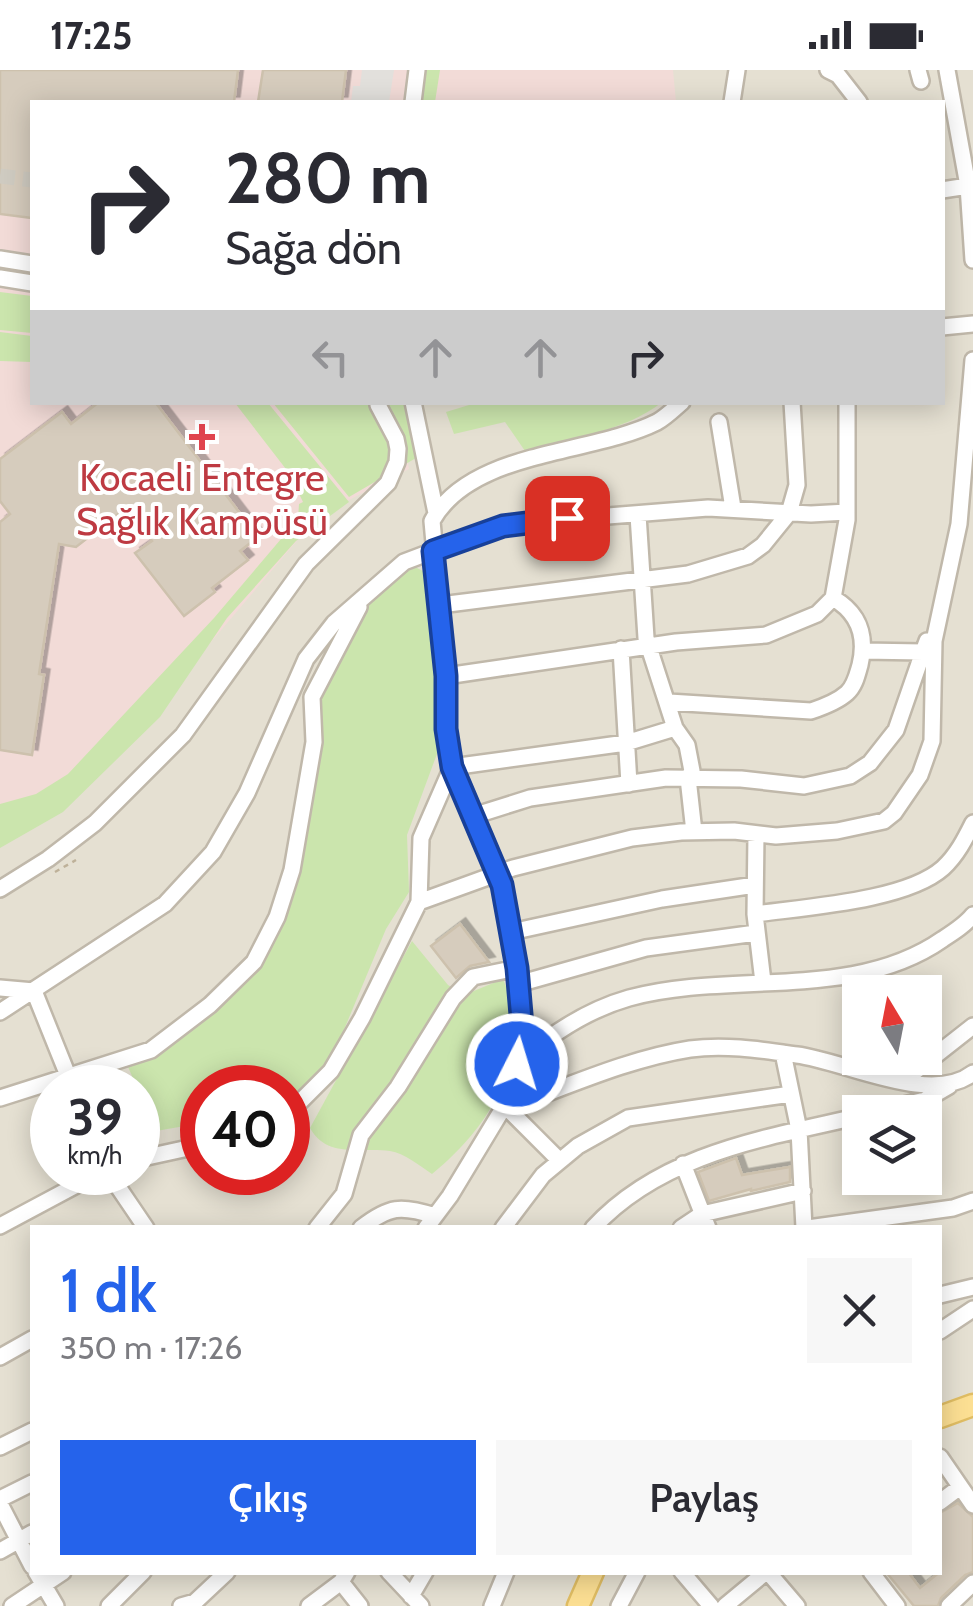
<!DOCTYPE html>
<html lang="tr">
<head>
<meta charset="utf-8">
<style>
  :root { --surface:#fff; --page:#f7f7f7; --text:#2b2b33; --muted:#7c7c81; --accent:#2563eb }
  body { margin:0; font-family:Cabin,sans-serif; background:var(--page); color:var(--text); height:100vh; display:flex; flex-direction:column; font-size:38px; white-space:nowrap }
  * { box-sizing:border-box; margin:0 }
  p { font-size:32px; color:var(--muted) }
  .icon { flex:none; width:55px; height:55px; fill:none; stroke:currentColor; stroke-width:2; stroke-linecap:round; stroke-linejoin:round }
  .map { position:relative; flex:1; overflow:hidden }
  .drawer { position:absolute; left:30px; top:1155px; width:912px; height:350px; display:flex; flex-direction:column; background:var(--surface); border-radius:0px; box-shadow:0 5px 25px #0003 }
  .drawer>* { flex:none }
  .top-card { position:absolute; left:30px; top:30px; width:915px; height:305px; border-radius:0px; box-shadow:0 5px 25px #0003; background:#fff; color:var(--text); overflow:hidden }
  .needle { width:65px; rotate:350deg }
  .buttons { position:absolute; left:842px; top:905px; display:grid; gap:20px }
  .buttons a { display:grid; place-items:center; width:100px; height:100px; border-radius:0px; background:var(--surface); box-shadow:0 5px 25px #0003; font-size:50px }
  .speed { position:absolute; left:30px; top:995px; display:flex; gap:20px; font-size:50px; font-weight:700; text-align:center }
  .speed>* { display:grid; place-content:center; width:130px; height:130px; border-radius:50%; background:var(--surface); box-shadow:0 5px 25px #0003; line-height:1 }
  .speed small { font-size:25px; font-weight:400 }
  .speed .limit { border:15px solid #d22; background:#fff; color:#111 }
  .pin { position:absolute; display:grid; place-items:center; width:85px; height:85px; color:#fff; margin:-42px; border-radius:20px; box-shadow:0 5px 15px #0006 }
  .me { position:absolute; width:110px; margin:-55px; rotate:5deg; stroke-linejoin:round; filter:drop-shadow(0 0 8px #0008) }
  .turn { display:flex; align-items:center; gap:35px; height:210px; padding:0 30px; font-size:45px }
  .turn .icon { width:130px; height:130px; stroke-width:2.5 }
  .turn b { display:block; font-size:70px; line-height:85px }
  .lanes { display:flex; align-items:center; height:95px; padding:0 30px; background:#0003; justify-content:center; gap:50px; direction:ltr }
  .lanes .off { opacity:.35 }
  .round { display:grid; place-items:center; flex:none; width:105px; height:105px; border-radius:0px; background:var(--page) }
  .summary { display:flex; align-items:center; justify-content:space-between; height:170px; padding:0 30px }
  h1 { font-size:60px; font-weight:600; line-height:75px; color:var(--accent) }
  .button { display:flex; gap:20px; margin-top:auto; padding:20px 30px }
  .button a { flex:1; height:115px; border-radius:0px; background:var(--accent); color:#fff; font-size:40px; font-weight:600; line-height:115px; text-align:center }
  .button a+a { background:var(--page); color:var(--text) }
  .status { display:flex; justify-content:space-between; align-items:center; height:70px; padding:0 50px; background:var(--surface); direction:ltr }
  .status svg { height:28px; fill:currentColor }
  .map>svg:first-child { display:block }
  .residential { fill:#e5e0d2; fill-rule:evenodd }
  .medical { fill:#f2dbd7 }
  .green { fill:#cbe5ad }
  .parking { fill:#e2e0dc }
  .building { fill:#d6ccbd; stroke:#cdc1ad; stroke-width:2.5; filter:url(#shadow) }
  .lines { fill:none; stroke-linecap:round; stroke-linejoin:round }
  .minor-tunnel { stroke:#cfcbc1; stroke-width:15; stroke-dasharray:15 8; stroke-linecap:butt }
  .minor-casing { stroke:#c0b8aa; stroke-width:20 }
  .major-casing { stroke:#e0bd63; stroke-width:25 }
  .path { stroke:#beb199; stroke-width:2.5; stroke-dasharray:5 5; stroke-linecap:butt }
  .minor { stroke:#fff; stroke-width:15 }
  .major { stroke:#fcdf93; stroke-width:20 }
  .route-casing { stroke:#184099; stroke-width:25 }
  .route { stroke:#2563eb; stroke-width:18 }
  .health-dot { fill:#e0444e; stroke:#fff; stroke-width:4 }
  .labels { text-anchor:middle; stroke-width:8; stroke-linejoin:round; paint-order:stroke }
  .health-label { font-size:38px; fill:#be3a42; stroke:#fff }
</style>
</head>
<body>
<div class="status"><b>17:25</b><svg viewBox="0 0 49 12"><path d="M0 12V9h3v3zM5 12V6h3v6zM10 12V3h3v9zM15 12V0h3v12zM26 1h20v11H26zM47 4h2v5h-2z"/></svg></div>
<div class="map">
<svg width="973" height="1536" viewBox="0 0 973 1536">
  <defs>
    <filter id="shadow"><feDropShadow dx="5.5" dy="-5.5" stdDeviation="0" flood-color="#0004"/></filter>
  </defs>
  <rect width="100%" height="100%" fill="#f2eee4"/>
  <!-- residential -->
  <path class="residential" d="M0,0H973V1536H0ZM32,32H942V332H32ZM860,922H925V988H860ZM52,1018H138V1102H52ZM202,1018H288V1102H202ZM860,1042H925V1108H860ZM32,1158H940V1502H32Z"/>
  <!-- medical -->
  <path class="medical" d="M0,0H673L676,32H32V332L397,333L409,399L318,446L154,639L0,773Z"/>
  <!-- green -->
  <path class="green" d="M424,0H440L435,32H418Z
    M0,222L32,226V263L0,260Z
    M0,262L32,266V292L0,291Z
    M479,332H661V333C625,361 569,369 525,381L505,352L454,364L446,342Z
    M235,333H268L349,432L296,471L227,548L160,647L63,742L0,778V734L36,724L68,704L214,548L298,449L299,434L303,432L289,403Z
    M273,333H408L416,388L349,427Z
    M413,496L425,502L428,510L441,673L407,765L409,822L386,859L328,998L288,1032V1018H202V1053L156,1061L125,990L192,958L279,849L318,666L320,627L368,528Z
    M412,871L448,915L464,925L503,909C518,941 509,1008 490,1039C477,1062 453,1087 432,1104C420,1096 404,1083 390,1081C362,1077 327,1089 310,1058Z"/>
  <!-- parking -->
  <path class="parking" d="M362,0H394L389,32H351L353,16H360Z"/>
  <!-- building -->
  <path class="building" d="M0,0H238L234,32H32V148L0,144Z
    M263,0H346L342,32H258Z
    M99,332H155L258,467L240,481L248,490L212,518L215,522L184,546L135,483L152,471L126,438L76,477L59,474L39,604L44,605L32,685L0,680V452L10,444L0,431V389L62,342L71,354Z
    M460,854L489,892L470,896L456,908L431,876Z
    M736,1088L742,1105L790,1097V1112L751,1121V1119L709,1131L698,1102Z
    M958,1433L973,1447V1502L965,1505L941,1528L938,1536H914L886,1502H908L920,1518L940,1502V1443Z"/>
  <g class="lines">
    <!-- minor-tunnel -->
    <path class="minor-tunnel" d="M0,106L32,110"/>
    <defs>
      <path id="minor" d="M828,0L838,5L859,32
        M918,0L921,11
        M947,0L968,116L973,190
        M413,32L417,0
        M732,32L737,0
        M942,120L968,116
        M0,189L32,194
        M0,208L32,213
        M942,257L973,254
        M413,332L436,443
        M719,352L733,438
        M638,445L646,568L675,658L687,675L692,701L688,708L694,762
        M440,535L688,504L748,486L763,475L789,443L797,415L792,332
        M621,579L629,714
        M863,581L923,582
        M446,606L676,572L766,565L817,544L833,528L847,450V332
        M669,632L811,641C823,637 837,632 847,623C855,616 857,605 860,595C867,566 859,543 833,528
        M452,697L626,673L675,658
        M473,746L530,728L666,708L741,709L804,716L850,706L870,693L896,660L923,582L927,571H934
        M756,764L755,844L763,912
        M0,819L48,789L95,753L183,665L306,494L388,413L397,392L398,379L396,369L378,335
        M419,832L513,798L632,768L681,762L734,761L776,766L837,761L884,751L894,743L920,705L932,671L934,571L959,454L973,290
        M755,844C805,837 906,831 943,798C957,785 965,769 973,753
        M511,862L662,829L755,815
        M518,914L646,878L756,863
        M0,918L34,921
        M34,921L73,1018
        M0,942L165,834L213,782L247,723L306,589L334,553L404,492L491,459L533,452L708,438L811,444L847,442
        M783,983L799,1060L804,1158
        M517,994C549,965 587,940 629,928C731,900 853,932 943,869C954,862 965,855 973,845
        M903,1011L973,956
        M0,1028L151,980L210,935L254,892L277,847L292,800L314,672L312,627L359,537
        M507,1038L560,1091
        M502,1040C562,1019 626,989 690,979C725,974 762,980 797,985C845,991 931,1036 973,1003
        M874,1042L925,1030L949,1016
        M288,1044L331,1001L362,948L419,832L421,768L452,697
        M138,1089L202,1075
        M683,1094L708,1158
        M108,1102L146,1158
        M0,1156L101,1102
        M317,1158L344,1124L361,1065L398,1017L453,928L473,907L517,898
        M361,1158C389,1136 401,1135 435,1146
        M426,1158L450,1126L502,1040L517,994L522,956L517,898L502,815L452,697L445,659L446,606L432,451C471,380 591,385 657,352C666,347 674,339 682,332
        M503,1158L543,1105L578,1076L628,1048L791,1024
        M593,1158C662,1083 766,1068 860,1046
        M681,1158L702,1144L803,1121
        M808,1158L953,1138L973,1131
        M940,1225L973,1217
        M940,1261L973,1239
        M0,1287L32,1269
        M0,1377L32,1361
        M940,1387L973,1435
        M0,1429L32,1413
        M940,1432L960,1417
        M0,1434L32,1496
        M0,1481L32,1463
        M36,1502L56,1536
        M389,1502L421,1536
        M682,1502L711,1536
        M768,1502L797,1536
        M871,1502L897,1536
        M341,1512L360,1536
        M411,1526L425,1502
        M12,1536L63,1502
        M109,1536L143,1502
        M181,1536L195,1532L227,1502
        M309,1536L341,1512L347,1502
        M492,1536L506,1502
        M619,1536L637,1502
        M725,1536L766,1502
        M949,1536L973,1513"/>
      <path id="major" d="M940,1347L973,1335
        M578,1536L593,1502"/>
    </defs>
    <!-- minor casing -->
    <use href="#minor" class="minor-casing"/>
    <!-- major casing -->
    <use href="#major" class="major-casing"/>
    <!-- path -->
    <path class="path" d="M55,802L76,790"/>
    <!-- minor -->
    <use href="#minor" class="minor"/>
    <!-- major -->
    <use href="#major" class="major"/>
  </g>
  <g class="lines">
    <defs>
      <path id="route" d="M517,994L522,956L517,898L502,815L452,697L446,659V606L433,481L503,456L567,448"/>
    </defs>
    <!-- route casing -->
    <use href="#route" class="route-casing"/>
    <!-- route -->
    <use href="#route" class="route"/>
  </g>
  <!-- markers -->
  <path class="health-dot" d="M197 352h10v10h10v10h-10v10h-10v-10h-10v-10h10z"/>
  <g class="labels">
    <!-- health labels -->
    <g class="health-label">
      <text x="202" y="421">Kocaeli Entegre<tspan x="202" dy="44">Sağlık Kampüsü</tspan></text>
    </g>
  </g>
</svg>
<div class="buttons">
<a><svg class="needle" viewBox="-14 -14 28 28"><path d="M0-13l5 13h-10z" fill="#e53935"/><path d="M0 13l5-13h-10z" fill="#7c7c81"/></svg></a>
<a><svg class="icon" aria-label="layers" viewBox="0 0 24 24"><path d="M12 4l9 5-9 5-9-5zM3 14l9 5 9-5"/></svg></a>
</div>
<div class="speed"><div>39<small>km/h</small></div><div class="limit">40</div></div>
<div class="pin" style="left:567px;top:448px;background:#d93025"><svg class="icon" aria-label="arrive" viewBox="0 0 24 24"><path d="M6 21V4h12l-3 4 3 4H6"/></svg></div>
<svg class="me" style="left:517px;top:994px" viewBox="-20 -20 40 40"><circle r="17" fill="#2563eb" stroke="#fff" stroke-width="3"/><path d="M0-11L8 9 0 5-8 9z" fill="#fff"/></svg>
<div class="top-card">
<div class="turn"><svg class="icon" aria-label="right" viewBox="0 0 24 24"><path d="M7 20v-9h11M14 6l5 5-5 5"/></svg><div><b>280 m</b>Sağa dön</div></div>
<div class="lanes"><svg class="icon off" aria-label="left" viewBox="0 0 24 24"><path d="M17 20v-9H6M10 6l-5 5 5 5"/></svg><svg class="icon off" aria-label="ahead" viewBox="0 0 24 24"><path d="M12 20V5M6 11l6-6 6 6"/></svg><svg class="icon off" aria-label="ahead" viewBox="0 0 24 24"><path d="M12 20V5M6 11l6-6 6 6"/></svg><svg class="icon" aria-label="right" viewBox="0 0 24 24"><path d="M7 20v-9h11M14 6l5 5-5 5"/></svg></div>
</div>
<section class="drawer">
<div class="summary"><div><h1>1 dk</h1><p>350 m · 17:26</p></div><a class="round"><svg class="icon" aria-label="close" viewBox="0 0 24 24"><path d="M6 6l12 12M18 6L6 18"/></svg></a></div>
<div class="button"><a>Çıkış</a><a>Paylaş</a></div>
</section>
</div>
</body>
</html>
